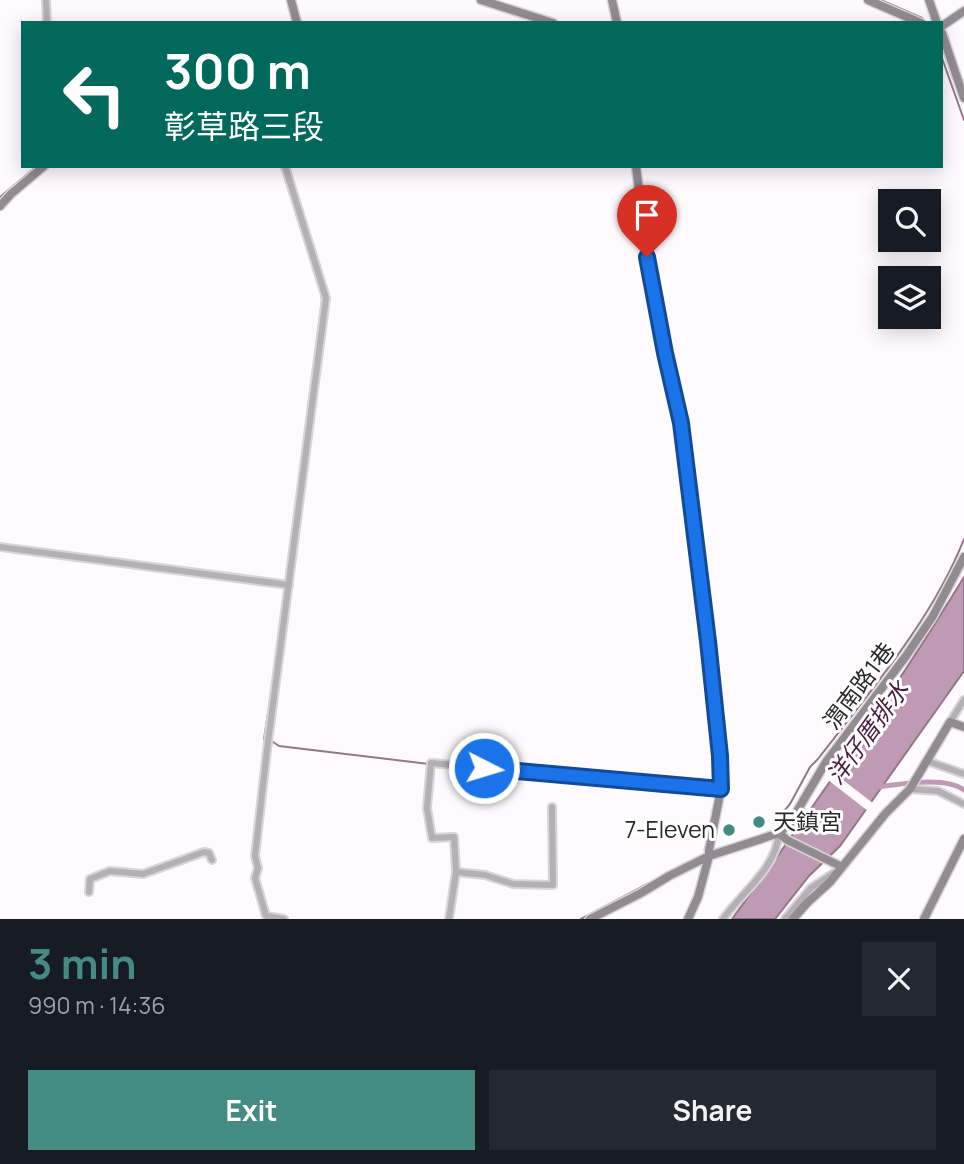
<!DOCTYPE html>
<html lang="en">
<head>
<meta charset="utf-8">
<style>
  :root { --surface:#171b24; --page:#242831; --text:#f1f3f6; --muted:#9ea1a6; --accent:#448b84 }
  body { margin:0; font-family:Manrope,"Noto Sans TC",sans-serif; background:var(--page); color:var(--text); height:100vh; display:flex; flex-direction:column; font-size:26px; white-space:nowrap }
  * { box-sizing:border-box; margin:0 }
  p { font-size:23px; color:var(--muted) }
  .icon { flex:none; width:38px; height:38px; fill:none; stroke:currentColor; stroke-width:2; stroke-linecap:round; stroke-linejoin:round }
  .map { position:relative; height:919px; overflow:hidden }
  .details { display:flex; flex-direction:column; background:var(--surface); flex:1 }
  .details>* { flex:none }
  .banner { position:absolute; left:21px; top:21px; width:922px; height:147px; border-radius:0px; box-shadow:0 4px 18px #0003; background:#00695c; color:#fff; overflow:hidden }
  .tools { position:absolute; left:878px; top:189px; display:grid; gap:14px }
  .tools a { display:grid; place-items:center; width:63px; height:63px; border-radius:0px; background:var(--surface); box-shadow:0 4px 18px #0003; font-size:35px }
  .pin { position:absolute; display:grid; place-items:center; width:60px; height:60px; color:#fff; margin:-72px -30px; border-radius:50% 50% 50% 0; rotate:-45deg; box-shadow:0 0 7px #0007 }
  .pin .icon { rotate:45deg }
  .me { position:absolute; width:77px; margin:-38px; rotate:95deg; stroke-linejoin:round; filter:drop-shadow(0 0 5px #0008) }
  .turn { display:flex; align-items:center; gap:24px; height:147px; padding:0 28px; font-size:32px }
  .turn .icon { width:91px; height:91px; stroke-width:2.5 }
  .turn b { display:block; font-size:49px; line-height:60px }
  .round { display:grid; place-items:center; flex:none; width:74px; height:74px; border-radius:0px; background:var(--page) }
  .summary { display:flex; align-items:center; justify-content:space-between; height:119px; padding:0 28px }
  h1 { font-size:42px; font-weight:700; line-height:52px; color:var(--accent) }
  .primary-button { display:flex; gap:14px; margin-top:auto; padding:14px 28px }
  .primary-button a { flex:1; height:80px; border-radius:0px; background:var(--accent); color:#fff; font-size:28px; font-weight:700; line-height:80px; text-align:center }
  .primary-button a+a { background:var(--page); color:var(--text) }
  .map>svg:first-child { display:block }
  .water { fill:#bf9ab4; stroke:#92788a; stroke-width:2 }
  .pier { fill:#fefafd }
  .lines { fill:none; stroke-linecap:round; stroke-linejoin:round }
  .stream { stroke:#92788a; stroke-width:2 }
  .canal { stroke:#bf9ab4; stroke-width:5 }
  .street-casing { stroke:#d8d4d7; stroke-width:10 }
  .secondary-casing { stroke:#d8d4d7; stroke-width:11 }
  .street { stroke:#b4b0b3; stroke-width:6 }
  .secondary { stroke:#928c90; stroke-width:8 }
  .route-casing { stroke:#114b97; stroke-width:18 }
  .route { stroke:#1a73e8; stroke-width:12 }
  .poi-dot { fill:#448b84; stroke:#fff; stroke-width:2.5 }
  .labels { text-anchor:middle; stroke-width:6; stroke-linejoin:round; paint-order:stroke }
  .street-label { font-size:23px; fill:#2a2729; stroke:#fff }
  .poi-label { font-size:23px; fill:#2a2729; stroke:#fff; text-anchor:start }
  .water-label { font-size:24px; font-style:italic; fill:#4a1c3f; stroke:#fff }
</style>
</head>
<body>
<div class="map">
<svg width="964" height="919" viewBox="0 0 964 919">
  <rect width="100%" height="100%" fill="#fefafd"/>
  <!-- water -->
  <path class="water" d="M964,577V671L840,846L809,876L775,919H732C813,808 892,695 964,577Z"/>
  <!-- pier -->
  <path class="pier" d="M834,773L874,804L868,811L828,780Z"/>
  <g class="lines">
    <!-- stream -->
    <path class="stream" d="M881,0L922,18L925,23
      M942,58L964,120
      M281,166L312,262
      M0,197L37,166
      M683,474L701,633
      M286,581L322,301L321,291
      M264,739L275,669
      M270,740L279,746L429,764
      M525,775L716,793
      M774,823L790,804L810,767L818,759C871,690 932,620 964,539
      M581,919L655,880"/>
    <!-- canal -->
    <path class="canal" d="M875,787C898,785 944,775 964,790"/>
    <defs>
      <path id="street" d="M46,0L47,23
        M0,547L289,585
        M950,722L964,700
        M927,761L964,774
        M910,789L938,791L964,804
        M456,872L485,875L513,884L553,885L552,807
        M89,892L90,879L110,871L143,874L204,852L209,853L212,860
        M284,919L266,916L255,878L258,868L255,856L267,750L326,298L285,166
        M449,919L456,872L454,837L432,838L427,808L431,763L721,789
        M723,919C743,891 776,869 779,833
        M785,919L811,888L837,871"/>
      <path id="secondary" d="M291,0L297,23
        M481,0L553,23
        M612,0L617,23
        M868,0L921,23
        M929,0L937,23
        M942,26L964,11
        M942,33L964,98
        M636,166L647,257L671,378L681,423L708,641L720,756L721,789L709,850V856L698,897L688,919
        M0,206L11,194L44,166
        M779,833L787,840L842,867
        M590,919L641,893L669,876L709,856L779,833L790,823L826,762L906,656L933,616L964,557
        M793,919L807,903L830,882L885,814L910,789L950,722L964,727
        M924,919L964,839"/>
    </defs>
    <!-- street casing -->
    <use href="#street" class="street-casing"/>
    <!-- secondary casing -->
    <use href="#secondary" class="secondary-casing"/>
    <!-- street -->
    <use href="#street" class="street"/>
    <!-- secondary -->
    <use href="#secondary" class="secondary"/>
  </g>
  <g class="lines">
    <defs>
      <path id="route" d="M484,768L721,789L720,756L708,641L681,423L665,353L647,257"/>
    </defs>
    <!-- route casing -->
    <use href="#route" class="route-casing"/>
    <!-- route -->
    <use href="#route" class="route"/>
  </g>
  <!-- markers -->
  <g class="poi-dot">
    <circle cx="759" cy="822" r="7"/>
    <circle cx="729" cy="830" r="7"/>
  </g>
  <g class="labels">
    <!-- street labels -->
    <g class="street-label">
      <text transform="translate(859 686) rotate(-53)" y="8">渭南路1巷</text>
    </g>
    <!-- poi labels -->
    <g class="poi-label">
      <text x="773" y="830">天鎮宮</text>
      <text x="715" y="838" text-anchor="end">7-Eleven</text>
    </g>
    <!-- water labels -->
    <g class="water-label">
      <text transform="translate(868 733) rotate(-54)" y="8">洋仔厝排水</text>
    </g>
  </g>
</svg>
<div class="tools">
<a><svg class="icon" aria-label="search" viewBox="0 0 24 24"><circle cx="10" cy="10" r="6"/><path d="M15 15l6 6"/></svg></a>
<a><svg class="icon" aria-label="layers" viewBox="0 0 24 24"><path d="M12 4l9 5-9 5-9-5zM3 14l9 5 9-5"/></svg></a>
</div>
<div class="pin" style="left:647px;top:257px;background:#d93025"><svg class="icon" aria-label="arrive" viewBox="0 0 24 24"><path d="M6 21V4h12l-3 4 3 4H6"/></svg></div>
<svg class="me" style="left:484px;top:768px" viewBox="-20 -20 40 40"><circle r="17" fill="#1a73e8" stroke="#fff" stroke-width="3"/><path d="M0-11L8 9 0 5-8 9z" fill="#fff"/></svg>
<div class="banner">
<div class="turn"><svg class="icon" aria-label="left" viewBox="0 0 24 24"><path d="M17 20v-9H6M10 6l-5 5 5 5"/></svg><div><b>300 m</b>彰草路三段</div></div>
</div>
</div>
<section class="details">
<div class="summary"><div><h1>3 min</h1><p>990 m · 14:36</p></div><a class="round"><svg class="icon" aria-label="close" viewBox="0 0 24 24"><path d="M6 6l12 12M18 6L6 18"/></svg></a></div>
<div class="primary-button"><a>Exit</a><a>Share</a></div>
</section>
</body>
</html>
